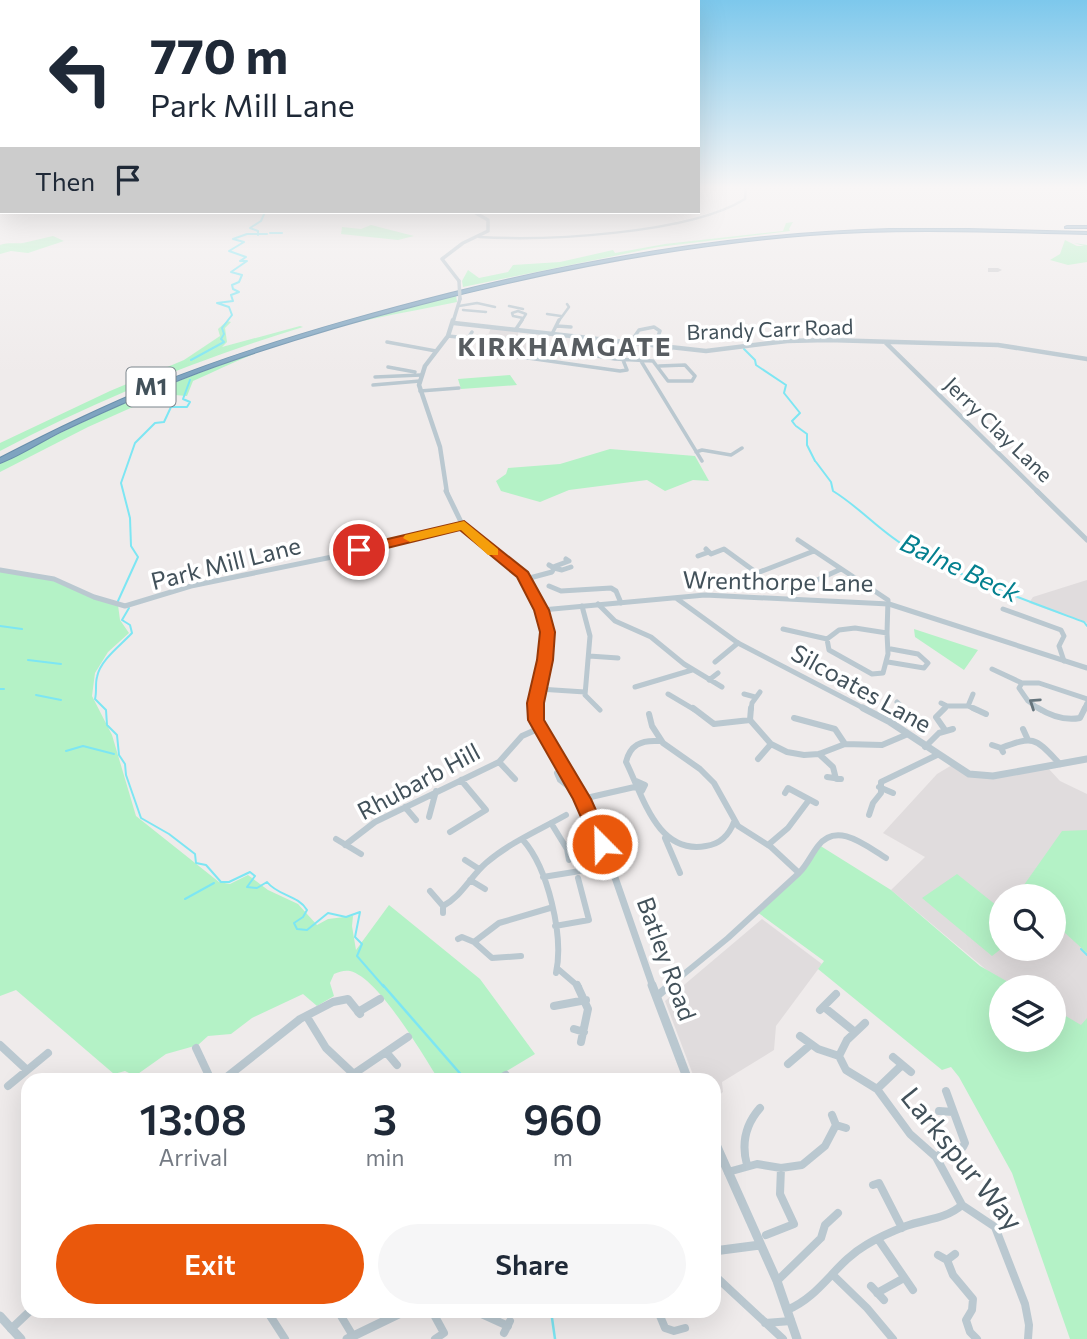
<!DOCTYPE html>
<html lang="en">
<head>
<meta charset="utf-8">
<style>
  :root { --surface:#fff; --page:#f6f6f7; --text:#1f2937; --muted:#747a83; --accent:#ea580c }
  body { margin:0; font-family:Commissioner,sans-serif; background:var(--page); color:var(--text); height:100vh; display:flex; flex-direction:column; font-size:26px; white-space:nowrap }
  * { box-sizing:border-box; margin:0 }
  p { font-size:23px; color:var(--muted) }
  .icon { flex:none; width:38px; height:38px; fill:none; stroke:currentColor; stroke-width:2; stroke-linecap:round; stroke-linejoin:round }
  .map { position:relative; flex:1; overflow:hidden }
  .details { position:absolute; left:21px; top:1073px; width:700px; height:245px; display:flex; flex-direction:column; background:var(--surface); border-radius:21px; box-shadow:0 7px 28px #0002 }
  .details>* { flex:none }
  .guide { position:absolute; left:0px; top:0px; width:700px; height:214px; box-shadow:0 7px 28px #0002; background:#fff; color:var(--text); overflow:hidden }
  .tools { position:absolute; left:989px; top:884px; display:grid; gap:14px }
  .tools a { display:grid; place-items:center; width:77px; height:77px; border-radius:50%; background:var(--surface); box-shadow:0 7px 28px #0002; font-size:35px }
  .pin { position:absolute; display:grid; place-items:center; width:60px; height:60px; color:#fff; margin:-30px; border:4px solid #fff; border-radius:50%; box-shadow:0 2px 7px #0007 }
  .me { position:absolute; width:77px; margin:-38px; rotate:337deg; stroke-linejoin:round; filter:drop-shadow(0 0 5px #0008) }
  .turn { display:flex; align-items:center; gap:24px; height:147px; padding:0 35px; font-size:32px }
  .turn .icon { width:91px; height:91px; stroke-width:2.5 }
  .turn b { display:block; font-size:49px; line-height:60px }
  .then { display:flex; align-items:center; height:66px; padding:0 35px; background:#0003; gap:14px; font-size:26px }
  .eta { display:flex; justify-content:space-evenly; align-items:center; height:119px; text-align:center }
  .eta b { font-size:42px; font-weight:600; line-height:49px }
  .cta { display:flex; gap:14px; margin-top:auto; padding:14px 35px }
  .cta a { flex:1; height:80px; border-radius:42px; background:var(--accent); color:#fff; font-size:28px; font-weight:600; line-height:80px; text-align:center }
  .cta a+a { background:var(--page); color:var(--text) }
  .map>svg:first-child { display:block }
  .education { fill:#e0dcdd; fill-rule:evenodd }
  .green { fill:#b4f2c6 }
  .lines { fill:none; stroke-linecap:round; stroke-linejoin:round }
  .stream-far1 { stroke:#7de6f3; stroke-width:2 }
  .stream { stroke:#7de6f3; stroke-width:2.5 }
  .taxiway { fill:#ceced1; fill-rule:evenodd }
  .motorway-casing { stroke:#698fab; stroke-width:2 }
  .minor-far4 { stroke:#bac8d0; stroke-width:2.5 }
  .minor-far3 { stroke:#bac8d0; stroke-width:3.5 }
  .minor-far2 { stroke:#bac8d0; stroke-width:5 }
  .minor-far1 { stroke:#bac8d0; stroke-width:6 }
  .minor { stroke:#bac8d0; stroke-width:8 }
  .tertiary-far4 { stroke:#bac8d0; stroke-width:3.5 }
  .tertiary-far3 { stroke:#bac8d0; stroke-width:4.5 }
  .tertiary-far2 { stroke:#bac8d0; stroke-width:5 }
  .tertiary-far1 { stroke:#bac8d0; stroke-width:7 }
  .tertiary { stroke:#bac8d0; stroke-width:9 }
  .motorway { fill:#7ea4c0; fill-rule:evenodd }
  .tertiary-bridge { stroke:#bac8d0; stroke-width:3.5 }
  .oneway { stroke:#66757d }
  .route { fill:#ea580c; stroke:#983908; stroke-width:2 }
  .slow { fill:#f59e0b }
  .labels { text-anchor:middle; stroke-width:7; stroke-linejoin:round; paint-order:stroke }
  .far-street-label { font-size:21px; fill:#42515a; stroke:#fff }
  .shield { fill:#fff; stroke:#7b858c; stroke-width:2 }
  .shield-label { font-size:23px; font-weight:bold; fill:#42515a }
  .street-label { font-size:24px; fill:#42515a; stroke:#fff }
  .far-district-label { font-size:26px; font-weight:bold; letter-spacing:2px; fill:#585d61; stroke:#fff }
  .water-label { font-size:26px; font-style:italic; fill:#03808f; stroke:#fff }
  .near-street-label { font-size:28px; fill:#42515a; stroke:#fff }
</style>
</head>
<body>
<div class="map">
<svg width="1087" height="1339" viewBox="0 0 1087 1339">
  <rect width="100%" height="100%" fill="#efebeb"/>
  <!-- education -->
  <path class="education" d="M491,328L518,331V337L544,340L535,353L482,349Z
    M1087,580V623L1029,603L1033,597Z
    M952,765L976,776L1048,768L1060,781L1087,794V1043L1054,1023V987H1007L891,890L925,857L883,833L937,774ZM1001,896H1054V948H1001Z
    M762,919L822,964L776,1026L774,1050L722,1082L723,1092L714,1100V1080H695L665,1001Z"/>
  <!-- green -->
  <path class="green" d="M793,222L789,229L790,231L658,247L463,287L462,281L468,270L479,278L508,272L513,265L560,262L613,250L615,253L665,244L783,231L786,223Z
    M371,225L414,236L398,240L341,234L342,227L361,229Z
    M53,236L64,241L28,253L11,251L0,254V245C9,242 15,244 23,243C33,241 43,238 53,236Z
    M1065,240L1077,246H1084L1074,243L1087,245V262L1068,265L1050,260L1060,254Z
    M456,295L457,302C401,314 343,322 288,341C255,352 224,367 193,381L187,396L162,394L88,427L0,472V464C145,385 297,333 456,295Z
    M227,321L231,322L225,328L227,342L222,347L300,326L303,327C198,359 97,400 0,451V443L110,391L184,360L220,336L218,329Z
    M510,375L517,385L461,389L458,379Z
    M610,449L695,456L709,481L693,480L665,491L647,480L569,490L540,502L501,491L496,481L506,474L508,468L560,464Z
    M0,570L46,577L118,605L120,620L129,633L108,652L95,673L92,696L112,735L136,816L219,882L230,884L248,875L268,890L298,904L317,925L328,919L353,916L352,926L356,950L389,905L480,979L535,1054L492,1080H439C422,1054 379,978 350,971C344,970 339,972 334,974L330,983L334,996L317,1006L303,994L252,1018L231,1034L208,1036L198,1045L166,1054L135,1076L125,1071L114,1074L16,990L0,996Z
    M914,629L978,650L964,670L915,637Z
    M1087,830V953L1054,923V896H1024L1019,892L1062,831Z
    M819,845L891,890L980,966L1017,987H1001V1040H1054V1009L1081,1025L1087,1018V1339H1070L1012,1173L959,1077L951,1067L942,1070L818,969L824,961L757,912L788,884Z
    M957,874L1001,909V949L992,956L922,898Z"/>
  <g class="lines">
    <!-- stream-far1 -->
    <path class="stream-far1" d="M270,233H282
      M258,235V231L250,228L261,221L265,212
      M744,349L755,360L756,365L786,385L784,393L800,413L792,421L795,425
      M191,360L224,342L221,339L224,334L222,328L232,315L229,307L217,303L233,301L231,295L239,292L233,289L232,285L239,282L242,275L231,272L247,261H240L246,257L229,251L244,242L233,239L247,234H267
      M796,426L807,434V445L815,461
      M816,462L831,482L833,491C861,508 881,533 910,549C966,579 1025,600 1084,622L1087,626
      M118,601L138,557L131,546L130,518L121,483L135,443L155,423L164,422L171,407H187L190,402L183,399L190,380
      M129,608L122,620L130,625L132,633C121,645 100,660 97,677C95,684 97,691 95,699L106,710L107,725L117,735L119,755L125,764L126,775L141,818L169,834L195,854L196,863L206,865L221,882H229L250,872L255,876L247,887L257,888L267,882C278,896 298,895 307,910L303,917L294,923L297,929L307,930L328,913L346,917L360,912L355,937L362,944L357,956L384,987
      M0,626L22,629
      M28,660L61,664
      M0,689H4
      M36,695L61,700
      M66,751L83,746L114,754
      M185,899L214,883
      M1081,949L1087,955"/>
    <!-- stream -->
    <path class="stream" d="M383,985L464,1078
      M551,1311L555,1339"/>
    <!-- taxiway -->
    <path class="taxiway" d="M988,268H998L1002,270L998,272H988Z"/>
    <defs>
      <path id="motorway" d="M1067,226H1087V228H1065V227Z
        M889,229H969L1087,232V234C995,232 902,228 810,235C679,245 549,271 422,304C352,322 284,342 216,366C163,385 111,408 60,432C40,442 21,455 0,463V458C52,431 104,406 158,384C253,346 352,318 451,293C595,257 741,233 889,229Z"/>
    </defs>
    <!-- motorway casing -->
    <use href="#motorway" class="motorway-casing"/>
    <!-- minor-far4 -->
    <path class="minor-far4" d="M479,237C546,241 689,234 745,199L746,187
      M459,306L477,303L495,307
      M509,306L523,309
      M463,310L486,312
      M547,314L561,316
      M521,322L526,314L518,311L512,313L513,316L523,318
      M558,322L569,307L567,304"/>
    <!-- minor-far3 -->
    <path class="minor-far3" d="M557,326L571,327
      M516,329L522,320
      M552,334L559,320
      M448,336L467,338
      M387,342L436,351
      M654,346L660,331L654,327L639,330L630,343L702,461
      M460,350L472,332
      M572,351L582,337
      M485,356L521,357L620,371L627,370L623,360
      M543,360L554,349L615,359L653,361L668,381H692L695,376L685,365L659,366
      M388,367L415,372
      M375,377L421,375
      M373,385L420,381
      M420,391L459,388
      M696,452L702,450L731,455L742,448"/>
    <!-- minor-far2 -->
    <path class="minor-far2" d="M798,540L888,600L887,633
      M706,549L711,554L724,549L757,573L814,551
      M698,556L709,552
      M553,567L569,561L566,559
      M554,568L562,570L571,567
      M0,570L54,579L94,597L125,606L191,586L337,556L463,526
      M526,579L552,572L554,568L549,565
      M815,581L841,569
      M549,586L561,591L611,588L616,591L621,603
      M598,604L615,621L651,637L684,664L722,687
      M582,606L590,636L585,695L600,710
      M1003,609L1061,630L1064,636L1059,646L1064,661
      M855,628L887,633L888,654L883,673L872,674L829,650L827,639L839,630Z
      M783,629L827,639
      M589,656L618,658
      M715,662L738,643
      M888,662L924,668L928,663L918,654L891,649
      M992,669L1022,683
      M709,680L718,673
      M635,687L692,670
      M539,689L585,692
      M668,694L695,710
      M744,694L755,697
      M897,702L905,710
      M941,703L947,706H968L973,694
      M968,706L977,710
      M751,710L752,703L760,692
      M943,710L947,706
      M1041,710L1028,701L1019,688L1022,683H1039L1087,699
      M1084,710L1087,703"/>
    <!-- minor-far1 -->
    <path class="minor-far1" d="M693,708L714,724L750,720
      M751,708L750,720L771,744L787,752L804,755L819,754L845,744L882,745L908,734
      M945,708L936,717L945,730
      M973,708L986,714
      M1038,708C1051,716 1065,721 1080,718L1085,708
      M649,714L652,726L663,743L700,769L714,783L738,826L771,847L799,873L728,938L668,987
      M794,718L835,729L845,744
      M890,722L905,710L903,708
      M1023,729L1028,740
      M658,741C641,740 630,745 626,762C643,796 657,855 706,846C721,844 729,835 734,822
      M992,745L1001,748L1003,752
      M925,747L939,733L953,729
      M1001,748C1035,735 1035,738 1060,764
      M819,754L833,767L836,779
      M758,759L771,744
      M499,762L515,779
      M557,773L560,780L569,787L575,786
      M827,777L841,779
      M636,781L645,785L642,791
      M879,787L893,793
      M785,793L788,788L816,803
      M582,799L639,786
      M405,807L416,820
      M869,815L873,803L881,793V782L937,755
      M429,817L436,791
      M551,823L567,849L569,860
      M450,832L486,810L461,780
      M665,838L680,873
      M336,839L361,854
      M523,840C548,868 564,936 556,973
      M345,845L375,822L499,762L522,736L540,728
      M768,845L788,828L809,800
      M567,849L579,846
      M465,860L479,869
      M799,873C807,865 811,855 818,846C837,821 866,846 886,858
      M543,877L611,866
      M470,880L485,889
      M430,891L443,906V913
      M443,906C462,896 470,877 486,863C509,843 539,830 566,815
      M555,926L589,920L578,878
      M458,939L462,937L474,942L492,958L521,956
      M474,942L499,923L550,908
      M558,969L579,987"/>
    <!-- minor -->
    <path class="minor" d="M577,985L588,1009L581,1042
      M657,996L670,985
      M554,1006L586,1000
      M824,1007L855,1032
      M820,1010L836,994
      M358,1012L380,999
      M307,1017L326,1048L360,1080
      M574,1029L584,1032
      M800,1036L818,1049L839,1056L846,1070L877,1089L910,1134L936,1157L962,1205L995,1227L1025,1304L1029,1325L1028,1339
      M0,1045L27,1070
      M196,1048L211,1080
      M386,1052L397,1065
      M839,1056L847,1040L865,1023
      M893,1057L911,1072
      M788,1064L809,1046
      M355,1073L408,1037
      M223,1080L300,1019L333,1002L348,999L360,1014
      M498,1080L506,1075
      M8,1086L48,1053
      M877,1089L902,1065
      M939,1111L953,1112
      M832,1115L836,1125L846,1128
      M936,1157L945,1151L963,1147L965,1143L946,1091
      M747,1165C741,1143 745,1125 760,1108
      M728,1172L757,1164L781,1168L802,1165L825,1146L836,1125
      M873,1185L879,1183L902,1228
      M766,1235L794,1224L780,1194L781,1168
      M878,1239L913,1290
      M938,1255L947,1260L955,1254
      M947,1260L953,1275L973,1299L972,1310L966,1320L970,1332L977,1339
      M714,1275L783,1339
      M834,1276L867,1308L893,1339
      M777,1281L821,1238L825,1225L838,1213
      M871,1286L884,1300
      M877,1293L904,1278
      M787,1310C821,1296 835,1263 866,1245C879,1237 893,1231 906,1226C926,1219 946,1219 962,1205
      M267,1311L285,1339
      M338,1311L353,1336
      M432,1311L444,1333L435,1339
      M475,1311L508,1326
      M658,1311L665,1328L674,1331L685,1328
      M765,1323L791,1321
      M11,1329L30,1311
      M504,1333L510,1321"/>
    <!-- tertiary-far4 -->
    <path class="tertiary-far4" d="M459,281L442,259L463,243L488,231V220L474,212
      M453,322L460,299"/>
    <!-- tertiary-far3 -->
    <path class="tertiary-far3" d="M454,323L706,351L787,341L828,340L998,345L1087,359
      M886,343L1039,493
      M447,493L440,447L419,385L425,366L448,336L453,320"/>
    <!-- tertiary-far2 -->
    <path class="tertiary-far2" d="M446,491L463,526L523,575L542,610L547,642L535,710
      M1037,491L1087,540
      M676,598L738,643L867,710
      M542,610L705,595L889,604L1087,668"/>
    <!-- tertiary-far1 -->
    <path class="tertiary-far1" d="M535,708L536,720L582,799L611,866L653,987
      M863,708L890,722L969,774L993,776L1087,759"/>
    <!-- tertiary -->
    <path class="tertiary" d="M652,985L688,1080
      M714,1140L777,1281L797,1339
      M714,1251L760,1245
      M0,1316L21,1339
      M347,1339L405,1311"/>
    <!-- motorway -->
    <use href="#motorway" class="motorway"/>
    <!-- tertiary-bridge -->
    <path class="tertiary-bridge" d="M459,281L460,299"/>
  </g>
  <!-- one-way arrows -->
  <defs><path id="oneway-chevron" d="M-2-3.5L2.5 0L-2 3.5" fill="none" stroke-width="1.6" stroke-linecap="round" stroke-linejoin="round" transform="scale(1.75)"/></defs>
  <use class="oneway" href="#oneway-chevron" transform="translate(1034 703) rotate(-146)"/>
  <!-- sky -->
  <linearGradient id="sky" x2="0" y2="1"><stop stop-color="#7dc8ec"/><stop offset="0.5" stop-color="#f8f6f6"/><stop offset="1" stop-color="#f8f6f6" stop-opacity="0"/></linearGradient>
  <rect width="1087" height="375" fill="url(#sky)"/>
  <!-- route -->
  <path class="route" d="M464,521L528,572L549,610L555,632L553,660L544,703V720L591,799L611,844L608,849H595L573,799L528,720L527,703L537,660L540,632L534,610L517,577L460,530L359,555L352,550L354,547Z"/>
  <!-- slow -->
  <path class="slow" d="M464,521L498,549V555H488L461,530L410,542L403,538L405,535Z"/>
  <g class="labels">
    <!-- far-street labels -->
    <g class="far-street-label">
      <text transform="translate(770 330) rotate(-2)" y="7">Brandy Carr Road</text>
      <text transform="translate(998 430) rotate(44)" y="7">Jerry Clay Lane</text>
    </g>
    <!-- shield labels -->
    <rect class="shield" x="126.5" y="367.5" width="49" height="39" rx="5"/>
    <g class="shield-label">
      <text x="151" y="395">M1</text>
    </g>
    <!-- street labels -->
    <g class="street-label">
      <text transform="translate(226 564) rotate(-14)" y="8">Park Mill Lane</text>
      <text transform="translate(778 582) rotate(1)" y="8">Wrenthorpe Lane</text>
      <text transform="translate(861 689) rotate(29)" y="8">Silcoates Lane</text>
      <text transform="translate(419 782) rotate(-28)" y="8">Rhubarb Hill</text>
      <text transform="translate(666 959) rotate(70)" y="8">Batley Road</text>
    </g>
    <!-- far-district labels -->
    <g class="far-district-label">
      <text x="565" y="356">KIRKHAMGATE</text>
    </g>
    <!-- water labels -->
    <g class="water-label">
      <text transform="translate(960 568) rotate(25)" y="9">Balne Beck</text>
    </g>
    <!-- near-street labels -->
    <g class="near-street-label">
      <text transform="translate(962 1159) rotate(51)" y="10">Larkspur Way</text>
    </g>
  </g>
</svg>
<div class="tools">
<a><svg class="icon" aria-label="search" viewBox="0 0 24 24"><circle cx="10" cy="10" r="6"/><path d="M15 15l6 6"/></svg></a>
<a><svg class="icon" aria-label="layers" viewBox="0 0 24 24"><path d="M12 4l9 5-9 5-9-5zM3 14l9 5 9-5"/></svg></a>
</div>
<div class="pin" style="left:359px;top:550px;background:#d93025"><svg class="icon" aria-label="arrive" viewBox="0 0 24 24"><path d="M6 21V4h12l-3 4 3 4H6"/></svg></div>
<svg class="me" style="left:602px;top:844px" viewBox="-20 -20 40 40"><circle r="17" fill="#ea580c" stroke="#fff" stroke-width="3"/><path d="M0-11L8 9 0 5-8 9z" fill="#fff"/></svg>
<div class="guide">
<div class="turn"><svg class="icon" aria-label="left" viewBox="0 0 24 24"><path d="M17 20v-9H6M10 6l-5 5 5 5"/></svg><div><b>770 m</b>Park Mill Lane</div></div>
<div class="then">Then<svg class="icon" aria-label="arrive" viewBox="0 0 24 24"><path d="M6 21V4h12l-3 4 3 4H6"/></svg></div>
</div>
<section class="details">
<div class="eta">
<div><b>13:08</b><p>Arrival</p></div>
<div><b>3</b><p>min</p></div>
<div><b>960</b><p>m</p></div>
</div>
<div class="cta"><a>Exit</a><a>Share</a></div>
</section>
</div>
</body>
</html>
